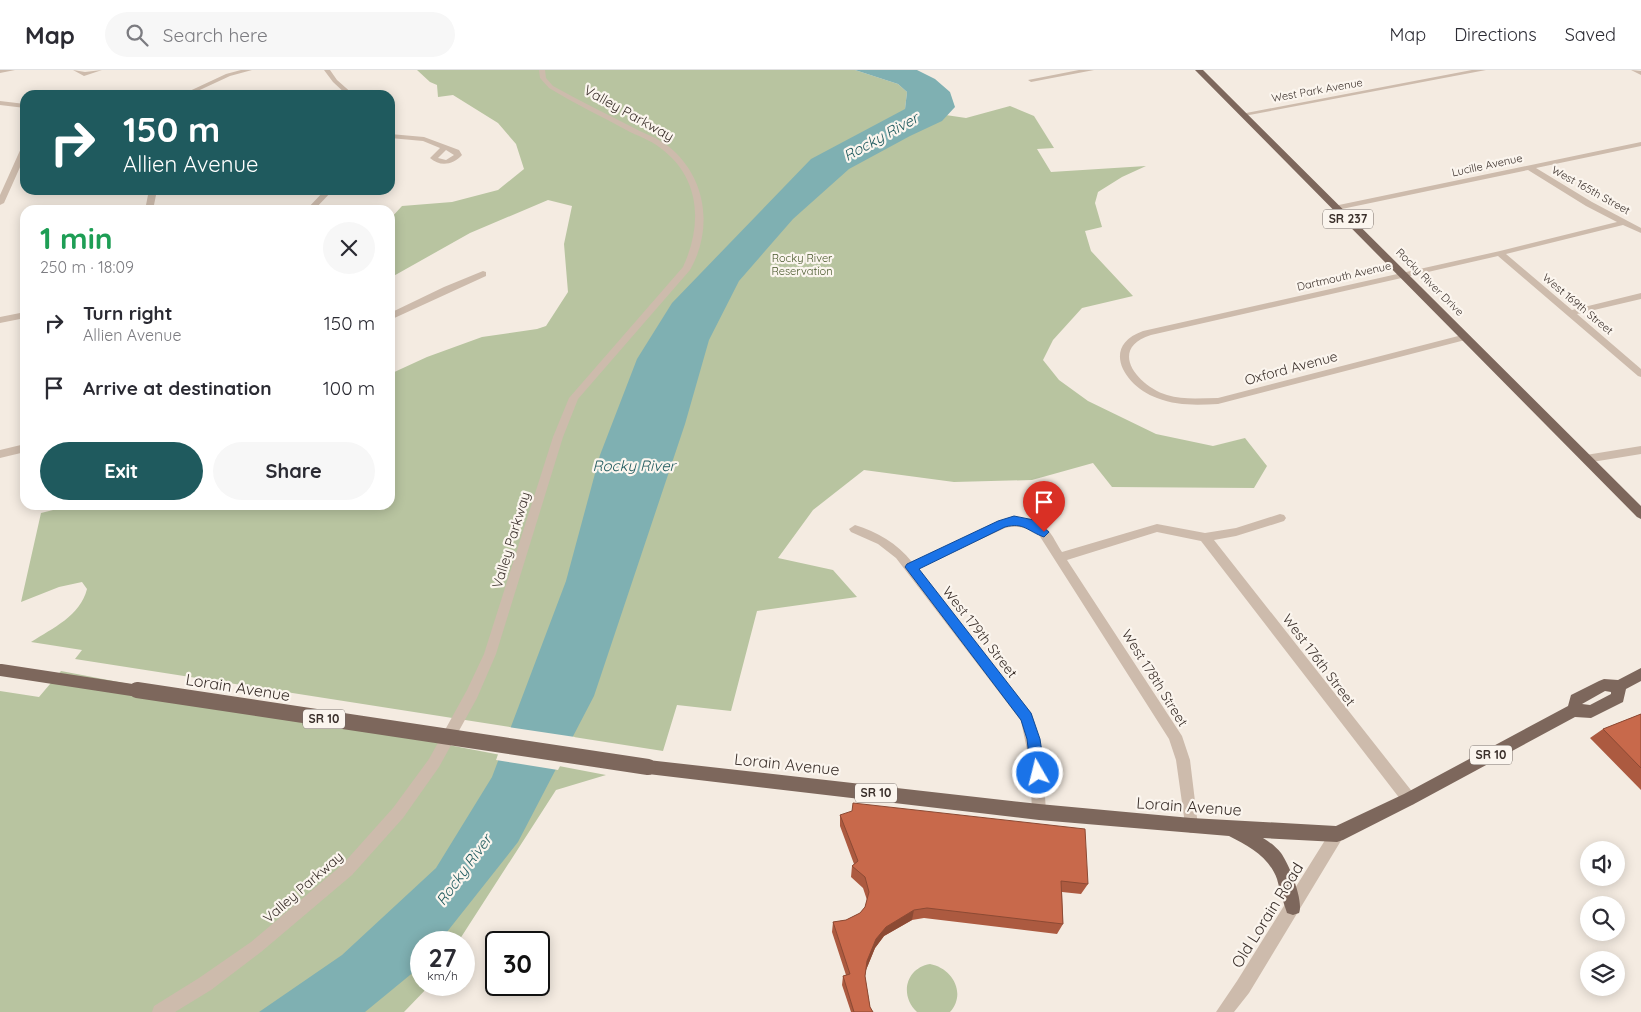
<!DOCTYPE html>
<html lang="en">
<head>
<meta charset="utf-8">
<style>
  :root { --surface:#fff; --page:#f7f7f7; --text:#2b2b33; --muted:#7c7c81; --line:#e1e1e2; --accent:#1f5a5e }
  body { margin:0; font-family:Quicksand,sans-serif; background:var(--page); color:var(--text); height:100vh; display:flex; flex-direction:column; font-size:19px; white-space:nowrap }
  * { box-sizing:border-box; margin:0 }
  p { font-size:16px; color:var(--muted) }
  .icon { flex:none; width:28px; height:28px; fill:none; stroke:currentColor; stroke-width:2; stroke-linecap:round; stroke-linejoin:round }
  .map { position:relative; flex:1; overflow:hidden }
  .panel { position:absolute; left:20px; top:135px; width:375px; height:305px; display:flex; flex-direction:column; background:var(--surface); border-radius:15px; box-shadow:0 2px 12px #0003 }
  .panel>* { flex:none }
  .hud { position:absolute; left:20px; top:20px; width:375px; height:105px; border-radius:15px; box-shadow:0 2px 12px #0003; background:#1f5a5e; color:#fff; overflow:hidden }
  .fabs { position:absolute; left:1580px; top:771px; display:grid; gap:10px }
  .fabs a { display:grid; place-items:center; width:45px; height:45px; border-radius:50%; background:var(--surface); box-shadow:0 2px 12px #0003; font-size:25px }
  .speed { position:absolute; left:410px; top:861px; display:flex; gap:10px; font-size:25px; font-weight:700; text-align:center }
  .speed>* { display:grid; place-content:center; width:65px; height:65px; border-radius:50%; background:var(--surface); box-shadow:0 2px 12px #0003; line-height:1 }
  .speed small { font-size:12px; font-weight:400 }
  .speed .limit { border:2px solid #111; border-radius:8px; background:#fff; color:#111 }
  .pin { position:absolute; display:grid; place-items:center; width:42px; height:42px; color:#fff; margin:-51px -21px; border-radius:50% 50% 50% 0; rotate:-45deg; box-shadow:0 0 5px #0007 }
  .pin .icon { rotate:45deg }
  .me { position:absolute; width:55px; margin:-28px; rotate:352deg; stroke-linejoin:round; filter:drop-shadow(0 0 4px #0008) }
  .turn { display:flex; align-items:center; gap:18px; height:105px; padding:0 20px; font-size:22px }
  .turn .icon { width:65px; height:65px; stroke-width:2.5 }
  .turn b { display:block; font-size:35px; line-height:42px }
  .round { display:grid; place-items:center; flex:none; width:52px; height:52px; border-radius:26px; background:var(--page) }
  .overview { display:flex; align-items:center; justify-content:space-between; height:85px; padding:0 20px }
  h1 { font-size:30px; font-weight:700; line-height:38px; color:#1e9e55 }
  .primary-button { display:flex; gap:10px; margin-top:auto; padding:10px 20px }
  .primary-button a { flex:1; height:58px; border-radius:30px; background:var(--accent); color:#fff; font-size:20px; font-weight:700; line-height:58px; text-align:center }
  .primary-button a+a { background:var(--page); color:var(--text) }
  ul { padding:0; list-style:none }
  li { display:flex; align-items:center; gap:15px; height:65px; padding:0 20px }
  li div { flex:1 }
  li b { display:block; font-size:19px }
  li em { font-style:normal }
  header { display:flex; align-items:center; gap:30px; box-sizing:border-box; height:70px; padding:0 25px; background:var(--surface); border-bottom:1px solid var(--line) }
  header strong { font-size:24px }
  nav { display:flex; gap:28px; margin-inline-start:auto; font-size:18px }
  .search { width:350px; height:45px; background:var(--page); display:flex; align-items:center; gap:12px; box-sizing:border-box; padding:0 18px; border-radius:28px; color:var(--muted); font-size:19px }
  .map>svg:first-child { display:block }
  .green { fill:#b8c4a0 }
  .water { fill:#7fb0b2 }
  .pier { fill:#f4ebe1 }
  .lines { fill:none; stroke-linecap:round; stroke-linejoin:round }
  .minor { fill:#cdbbac; fill-rule:evenodd }
  .major { fill:#7d675c; fill-rule:evenodd }
  .major-bridge-far1 { stroke:#7d675c; stroke-width:12 }
  .major-bridge { stroke:#7d675c; stroke-width:16 }
  .wall { fill:#ac5a40 }
  .shaded-wall { fill:#8c4a34 }
  .building { fill:#c8694b; stroke:#8c4a34 }
  .route { fill:#1a73e8; stroke:#114b97 }
  .labels { text-anchor:middle; stroke-width:4.5; stroke-linejoin:round; paint-order:stroke }
  .far-street-label { font-size:11px; fill:#3b302b; stroke:#fbf5ee }
  .far-park-label { font-size:11px; fill:#4a5a2e; stroke:#fbf5ee }
  .shield { fill:#fbf5ee; stroke:#756b66; stroke-width:1 }
  .shield-label { font-size:12px; font-weight:bold; fill:#3b302b }
  .street-label { font-size:14px; fill:#3b302b; stroke:#fbf5ee }
  .water-label { font-size:15px; font-style:italic; fill:#1f5a5e; stroke:#fbf5ee }
  .near-street-label { font-size:16px; fill:#3b302b; stroke:#fbf5ee }
</style>
</head>
<body>
<header>
<strong>Map</strong>
<div class="search"><svg class="icon" aria-label="search" viewBox="0 0 24 24"><circle cx="10" cy="10" r="6"/><path d="M15 15l6 6"/></svg>Search here</div>
<nav><a>Map</a><a>Directions</a><a>Saved</a></nav>
</header>
<div class="map">
<svg width="1641" height="942" viewBox="0 0 1641 942">
  <rect width="100%" height="100%" fill="#f4ebe1"/>
  <!-- green -->
  <path class="green" d="M417,0H855L898,14L907,22L905,39L966,48L1010,36L1034,46L1054,78L1037,79L1051,102L1146,96L1122,107L1098,122L1095,133L1102,157L1085,161L1091,181L1133,226L1082,238L1053,270L1043,290L1059,310L1088,331L1156,364L1213,376L1245,368L1267,396L1254,418L1112,417L1093,393L1032,410L954,412L864,400L813,440L778,488L833,500L857,527L757,541L731,641L677,635L663,681L75,589L82,580L31,572C53,558 80,546 87,519L82,512L59,517L21,532L41,443L73,435H390V304L427,287L482,267L537,259L546,256L568,222L564,174L572,136L548,130L470,163L390,208V149L402,136L452,132L498,120L524,99L516,74L498,53L453,25L438,27L437,15L430,12Z
    M61,601L606,705L556,720L458,872H421V915H430L404,942H0V621L39,627Z
    M930,894C952,898 967,923 950,942H917C899,925 906,898 930,894Z"/>
  <!-- water -->
  <path class="water" d="M855,0H917L935,9L950,22L955,37L942,51L910,66L849,99L793,149L739,211L709,270L685,354L594,626L518,772L439,872H421V896L365,942H259L342,885L436,798L492,707L566,511L600,385L637,289L672,233L811,89L905,39L907,22L898,14Z"/>
  <!-- pier -->
  <path class="pier" d="M508,657L575,667L558,700L496,690Z"/>
  <g class="lines">
    <!-- minor -->
    <path class="minor" d="M0,0H15L0,3Z
      M73,0L85,2L102,0L84,6Z
      M241,0H252L230,6L189,25H181L226,4Z
      M324,0H330L337,10L354,25H347L333,12Z
      M539,0H545L546,8L553,16C580,31 607,44 634,58C645,64 658,68 668,76C706,106 714,158 690,200L578,329L563,367L496,584L477,628L439,697L403,748L352,805L261,882L211,920L175,942H152L154,936L199,908L251,872L342,795L393,738L429,689L467,620L484,584L553,367L569,328L683,197C702,156 701,110 663,80C654,72 641,67 630,62C603,47 575,34 549,18L540,8Z
      M1079,0H1094L1031,12L1028,10Z
      M1472,0H1486L1244,46L1241,44Z
      M1631,0L1641,1V5Z
      M0,31L25,34V38L0,35Z
      M390,64L424,67L459,80L462,85C453,95 440,97 430,88L440,78L423,71L390,68ZM446,80L454,85L446,90L438,88Z
      M1641,72V76L1536,98L1592,132L1641,158V163L1623,155L1506,184L1572,240L1641,223V229L1577,244L1641,299V307L1638,306L1498,186L1151,265C1107,279 1138,316 1167,325C1183,330 1201,328 1218,328L1466,264L1471,267L1469,269L1218,334C1197,335 1177,336 1157,328C1126,317 1099,277 1143,261L1500,181L1617,152L1586,136L1528,100L1337,140L1333,138L1334,136Z
      M22,76H25V86L4,133L0,135V125Z
      M149,120H157L153,140H145Z
      M325,120H333L314,140H306Z
      M483,201L486,202V206L390,250V243L444,217Z
      M25,242V248L0,253V247Z
      M25,374V382L0,388V380Z
      M1641,376V384L1586,393L1581,389L1586,385Z
      M1280,444L1284,445L1286,448L1284,451L1236,466L1214,470L1414,724L1416,729L1414,734L1409,736L1404,734L1201,471L1157,462L1067,490L1182,666L1190,690L1198,756L1196,761L1191,763L1186,761L1176,690L1169,669L1039,465C1027,458 1018,455 1005,458L918,499L1032,644L1037,660L1043,694L1046,742L1044,747L1039,749L1034,747L1032,742L1030,694L1021,651L896,488L878,474L851,462L849,459L855,455C877,462 897,473 912,492L998,451C1013,446 1034,447 1047,459C1053,465 1057,475 1062,482L1157,454L1205,463L1236,458Z
      M1337,757L1342,759L1344,764L1342,769L1249,923L1234,942H1216L1237,911L1332,759Z"/>
    <!-- major -->
    <path class="major" d="M1195,0H1203L1641,436V449L1637,447Z
      M1641,598V611L1626,619L1623,632L1591,648L1575,647L1414,734L1343,770L1337,772L1263,768C1270,772 1276,777 1281,783C1289,794 1304,831 1299,843L1293,845L1287,843C1283,832 1280,820 1277,809C1269,787 1249,776 1229,766L1039,750L648,704L643,702L640,697L643,692L648,690L1039,734L1191,748L1336,756L1404,724L1568,636L1571,625L1599,611L1604,609L1618,610ZM1605,621L1611,622V624L1590,635L1582,634Z"/>
    <!-- major-bridge-far1 -->
    <path class="major-bridge-far1" d="M1,600L145,622"/>
    <!-- major-bridge -->
    <path class="major-bridge" d="M137,620L648,697"/>
  </g>
  <!-- wall -->
  <path class="wall" d="M1641,644V720L1590,668L1603,659Z
    M840,745L1088,814L1081,824L1062,822L1063,854L1057,864L924,848L912,850L884,866L875,878L866,900L865,906L870,937L873,942H851L842,915L843,906L846,905L832,862L833,852L846,850L860,843L865,837L867,830L863,818L851,807L852,796L854,794L840,756Z"/>
  <!-- shaded-wall -->
  <path class="shaded-wall" d="M914,840L912,850L884,866L875,878L866,900L867,891L876,869L886,857Z"/>
  <!-- building -->
  <path class="building" d="M1641,644V698L1603,659Z
    M853,733L1085,759L1088,814L1061,811L1063,854L927,838L914,840L886,857L876,869L867,891L865,906L870,937L873,942H854L843,906L850,904L833,852L846,850L860,843L865,837L869,822L865,807L852,796L858,791L840,745L852,741Z"/>
  <!-- route -->
  <path class="route" d="M1014,446L1034,450L1049,462L1044,467C1027,461 1024,452 1005,457L919,499L1031,643L1040,669L1045,703L1043,707L1038,709L1033,707L1031,703L1027,669L1021,650L905,497L907,494L998,451Z"/>
  <g class="labels">
    <!-- far-street labels -->
    <g class="far-street-label">
      <text transform="translate(1317 20) rotate(-10)" y="4">West Park Avenue</text>
      <text transform="translate(1487 95) rotate(-12)" y="4">Lucille Avenue</text>
      <text transform="translate(1591 120) rotate(29)" y="4">West 165th Street</text>
      <text transform="translate(1344 206) rotate(-13)" y="4">Dartmouth Avenue</text>
      <text transform="translate(1430 212) rotate(45)" y="4">Rocky River Drive</text>
      <text transform="translate(1578 234) rotate(40)" y="4">West 169th Street</text>
    </g>
    <!-- far-park labels -->
    <g class="far-park-label">
      <text x="802" y="192">Rocky River<tspan x="802" dy="13">Reservation</tspan></text>
    </g>
    <!-- shield labels -->
    <g class="shield">
      <rect x="1323" y="139.5" width="50" height="19" rx="4"/>
      <rect x="303" y="639.5" width="42" height="19" rx="4"/>
      <rect x="1470" y="675.5" width="42" height="19" rx="4"/>
      <rect x="855" y="713.5" width="42" height="19" rx="4"/>
    </g>
    <g class="shield-label">
      <text x="1348" y="153">SR 237</text>
      <text x="324" y="653">SR 10</text>
      <text x="1491" y="689">SR 10</text>
      <text x="876" y="727">SR 10</text>
    </g>
    <!-- street labels -->
    <g class="street-label">
      <text transform="translate(629 43) rotate(29)" y="5">Valley Parkway</text>
      <text transform="translate(1291 298) rotate(-15)" y="5">Oxford Avenue</text>
      <text transform="translate(511 470) rotate(-73)" y="5">Valley Parkway</text>
      <text transform="translate(980 562) rotate(52)" y="5">West 179th Street</text>
      <text transform="translate(1319 590) rotate(53)" y="5">West 176th Street</text>
      <text transform="translate(1155 608) rotate(58)" y="5">West 178th Street</text>
      <text transform="translate(303 817) rotate(-41)" y="5">Valley Parkway</text>
    </g>
    <!-- water labels -->
    <g class="water-label">
      <text transform="translate(881 67) rotate(-29)" y="5">Rocky River</text>
      <text x="634" y="401">Rocky River</text>
      <text transform="translate(464 800) rotate(-54)" y="5">Rocky River</text>
    </g>
    <!-- near-street labels -->
    <g class="near-street-label">
      <text transform="translate(238 617) rotate(9)" y="6">Lorain Avenue</text>
      <text transform="translate(787 694) rotate(6)" y="6">Lorain Avenue</text>
      <text transform="translate(1189 736) rotate(4)" y="6">Lorain Avenue</text>
      <text transform="translate(1267 845) rotate(-58)" y="6">Old Lorain Road</text>
    </g>
  </g>
</svg>
<div class="fabs">
<a><svg class="icon" aria-label="sound" viewBox="0 0 24 24"><path d="M4 9h4l5-4v14l-5-4H4zM17 9q2 3 0 6"/></svg></a>
<a><svg class="icon" aria-label="search" viewBox="0 0 24 24"><circle cx="10" cy="10" r="6"/><path d="M15 15l6 6"/></svg></a>
<a><svg class="icon" aria-label="layers" viewBox="0 0 24 24"><path d="M12 4l9 5-9 5-9-5zM3 14l9 5 9-5"/></svg></a>
</div>
<div class="speed"><div>27<small>km/h</small></div><div class="limit">30</div></div>
<div class="pin" style="left:1044px;top:462px;background:#d93025"><svg class="icon" aria-label="arrive" viewBox="0 0 24 24"><path d="M6 21V4h12l-3 4 3 4H6"/></svg></div>
<svg class="me" style="left:1038px;top:703px" viewBox="-20 -20 40 40"><circle r="17" fill="#1a73e8" stroke="#fff" stroke-width="3"/><path d="M0-11L8 9 0 5-8 9z" fill="#fff"/></svg>
<div class="hud">
<div class="turn"><svg class="icon" aria-label="right" viewBox="0 0 24 24"><path d="M7 20v-9h11M14 6l5 5-5 5"/></svg><div><b>150 m</b>Allien Avenue</div></div>
</div>
<section class="panel">
<div class="overview"><div><h1>1 min</h1><p>250 m · 18:09</p></div><a class="round"><svg class="icon" aria-label="close" viewBox="0 0 24 24"><path d="M6 6l12 12M18 6L6 18"/></svg></a></div>
<ul>
<li><svg class="icon" aria-label="right" viewBox="0 0 24 24"><path d="M7 20v-9h11M14 6l5 5-5 5"/></svg><div><b>Turn right</b><p>Allien Avenue</p></div><em>150 m</em></li>
<li><svg class="icon" aria-label="arrive" viewBox="0 0 24 24"><path d="M6 21V4h12l-3 4 3 4H6"/></svg><div><b>Arrive at destination</b></div><em>100 m</em></li>
</ul>
<div class="primary-button"><a>Exit</a><a>Share</a></div>
</section>
</div>
</body>
</html>
